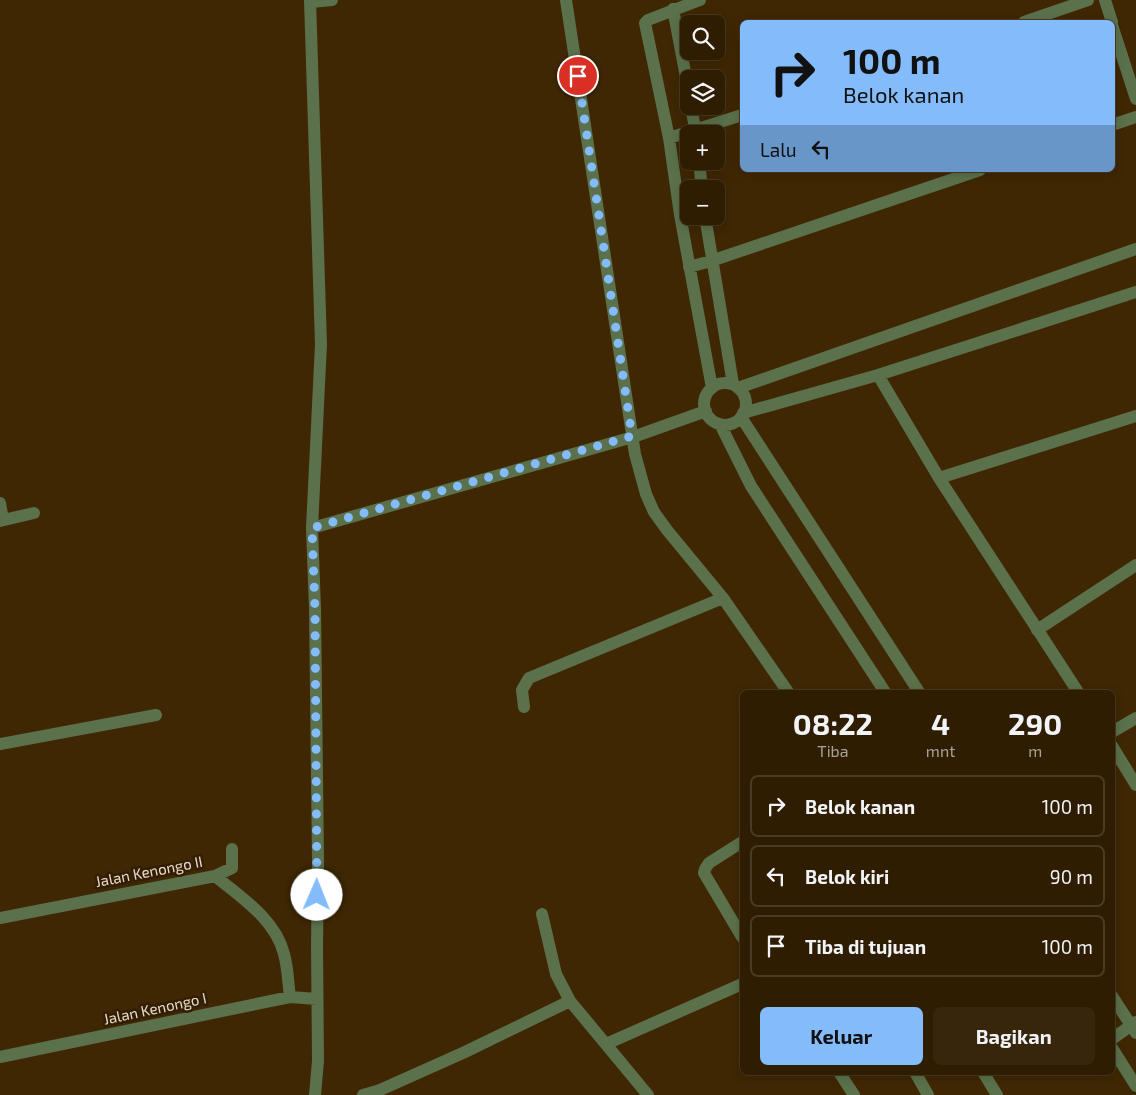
<!DOCTYPE html>
<html lang="id">
<head>
<meta charset="utf-8">
<style>
  :root { --surface:#2f1d02; --page:#37260c; --text:#f1f3f6; --muted:#a7a299; --line:#4a3b24; --accent:#84bcfb }
  body { margin:0; font-family:"Exo 2",sans-serif; background:var(--page); color:var(--text); height:100vh; display:flex; flex-direction:column; font-size:19px; white-space:nowrap }
  * { box-sizing:border-box; margin:0 }
  p { font-size:16px; color:var(--muted) }
  .icon { flex:none; width:28px; height:28px; fill:none; stroke:currentColor; stroke-width:2; stroke-linecap:round; stroke-linejoin:round }
  .map { position:relative; flex:1; overflow:hidden }
  .panel { position:absolute; left:740px; top:690px; width:375px; height:385px; display:flex; flex-direction:column; background:var(--surface); border-radius:8px; box-shadow:0 2px 12px #0003,0 0 0 1px var(--line) }
  .panel>* { flex:none }
  .guide { position:absolute; left:740px; top:20px; width:375px; height:152px; border-radius:8px; box-shadow:0 2px 12px #0003,0 0 0 1px var(--line); background:#84bcfb; color:#111; overflow:hidden }
  .controls { position:absolute; left:680px; top:15px; display:grid; gap:10px }
  .controls a { display:grid; place-items:center; width:45px; height:45px; border-radius:8px; background:var(--surface); box-shadow:0 2px 12px #0003,0 0 0 1px var(--line); font-size:25px }
  .pin { position:absolute; display:grid; place-items:center; width:42px; height:42px; color:#fff; margin:-21px; border:2px solid #fff; border-radius:50%; box-shadow:0 1px 5px #0007 }
  .me { position:absolute; width:55px; margin:-28px; rotate:1deg; stroke-linejoin:round; filter:drop-shadow(0 0 4px #0008) }
  .turn { display:flex; align-items:center; gap:18px; height:105px; padding:0 20px; font-size:22px }
  .turn .icon { width:65px; height:65px; stroke-width:2.5 }
  .turn b { display:block; font-size:35px; line-height:42px }
  .then { display:flex; align-items:center; height:48px; padding:0 20px; background:#0003; gap:10px; font-size:19px }
  .eta { display:flex; justify-content:space-evenly; align-items:center; height:85px; text-align:center }
  .eta b { font-size:30px; font-weight:700; line-height:35px }
  .button { display:flex; gap:10px; margin-top:auto; padding:10px 20px }
  .button a { flex:1; height:58px; border-radius:8px; background:var(--accent); color:#111; font-size:20px; font-weight:700; line-height:58px; text-align:center }
  .button a+a { background:var(--page); color:var(--text) }
  ul { padding:0; list-style:none }
  li { display:flex; align-items:center; gap:15px; height:62px; margin:0 10px 8px; padding:0 10px; border:2px solid var(--line); border-radius:8px }
  li div { flex:1 }
  li b { display:block; font-size:19px }
  li em { font-style:normal }
  .map>svg:first-child { display:block }
  .lines { fill:none; stroke-linecap:round; stroke-linejoin:round }
  .minor { stroke:#5b714b; stroke-width:12 }
  .route { stroke:#84bcfb; stroke-width:9; stroke-dasharray:0 16.2 }
  .labels { text-anchor:middle; stroke-width:5; stroke-linejoin:round; paint-order:stroke }
  .street-label { font-size:15px; fill:#eadac8; stroke:#311e05 }
</style>
</head>
<body>
<div class="map">
<svg width="1136" height="1095" viewBox="0 0 1136 1095">
  <rect width="100%" height="100%" fill="#3f2703"/>
  <g class="lines">
    <!-- minor -->
    <path class="minor" d="M310,0L321,344L312,528L315,609L318,861L317,946L318,1061L315,1095
      M566,0L635,454L646,494L654,512L667,530L723,598L788,692
      M700,0L648,20L645,23L669,138L680,215L712,388
      M1105,0L1112,22
      M311,2L332,0
      M673,9L689,93
      M1024,22L1088,0
      M1112,25L1136,99
      M691,106L696,134
      M1112,125L1136,117
      M669,138L742,115
      M699,161L702,189
      M705,216L733,384
      M689,267L711,261L980,170
      M878,375L939,478L1136,416
      M704 404a21 21 0 1 1 42 0a21 21 0 1 1-42 0Z
      M738,388L1136,249
      M743,413L878,375L1136,292
      M741,417L919,692
      M720,424L751,486L885,692
      M939,478L1078,692
      M0,503L3,520
      M0,521L34,513
      M312,528L633,437L706,411
      M1037,630L1136,565
      M524,707L522,690L529,678L723,598
      M1112,732L1136,718
      M0,744L156,715
      M1112,746L1136,785
      M742,842L709,863L705,869L704,873L742,937
      M215,876C241,897 276,920 284,954C288,968 288,983 290,997
      M542,914L556,974L570,1001
      M0,918L215,876L232,868V849
      M1112,996L1136,1033
      M1112,1039L1136,1022
      M606,1044L742,984
      M1112,1048L1136,1086
      M0,1057L290,997L317,999
      M839,1072L854,1095
      M915,1072L928,1095
      M983,1072L997,1095
      M363,1095L380,1090L465,1052L570,1001L648,1095"/>
  </g>
  <g class="lines">
    <!-- route -->
    <path class="route" d="M317,895L315,609L312,528L632,436L578,76"/>
  </g>
  <g class="labels">
    <!-- street labels -->
    <g class="street-label">
      <text transform="translate(149 872) rotate(-11)" y="5">Jalan Kenongo II</text>
      <text transform="translate(155 1009) rotate(-12)" y="5">Jalan Kenongo I</text>
    </g>
  </g>
</svg>
<div class="controls">
<a><svg class="icon" aria-label="search" viewBox="0 0 24 24"><circle cx="10" cy="10" r="6"/><path d="M15 15l6 6"/></svg></a>
<a><svg class="icon" aria-label="layers" viewBox="0 0 24 24"><path d="M12 4l9 5-9 5-9-5zM3 14l9 5 9-5"/></svg></a>
<a>+</a>
<a>−</a>
</div>
<div class="pin" style="left:578px;top:76px;background:#d93025"><svg class="icon" aria-label="arrive" viewBox="0 0 24 24"><path d="M6 21V4h12l-3 4 3 4H6"/></svg></div>
<svg class="me" style="left:317px;top:895px" viewBox="-20 -20 40 40"><circle r="19" fill="#fff"/><path d="M0-13L10 11 0 6-10 11z" fill="#84bcfb"/></svg>
<div class="guide">
<div class="turn"><svg class="icon" aria-label="right" viewBox="0 0 24 24"><path d="M7 20v-9h11M14 6l5 5-5 5"/></svg><div><b>100 m</b>Belok kanan</div></div>
<div class="then">Lalu<svg class="icon" aria-label="left" viewBox="0 0 24 24"><path d="M17 20v-9H6M10 6l-5 5 5 5"/></svg></div>
</div>
<section class="panel">
<div class="eta">
<div><b>08:22</b><p>Tiba</p></div>
<div><b>4</b><p>mnt</p></div>
<div><b>290</b><p>m</p></div>
</div>
<ul>
<li><svg class="icon" aria-label="right" viewBox="0 0 24 24"><path d="M7 20v-9h11M14 6l5 5-5 5"/></svg><div><b>Belok kanan</b></div><em>100 m</em></li>
<li><svg class="icon" aria-label="left" viewBox="0 0 24 24"><path d="M17 20v-9H6M10 6l-5 5 5 5"/></svg><div><b>Belok kiri</b></div><em>90 m</em></li>
<li><svg class="icon" aria-label="arrive" viewBox="0 0 24 24"><path d="M6 21V4h12l-3 4 3 4H6"/></svg><div><b>Tiba di tujuan</b></div><em>100 m</em></li>
</ul>
<div class="button"><a>Keluar</a><a>Bagikan</a></div>
</section>
</div>
</body>
</html>
